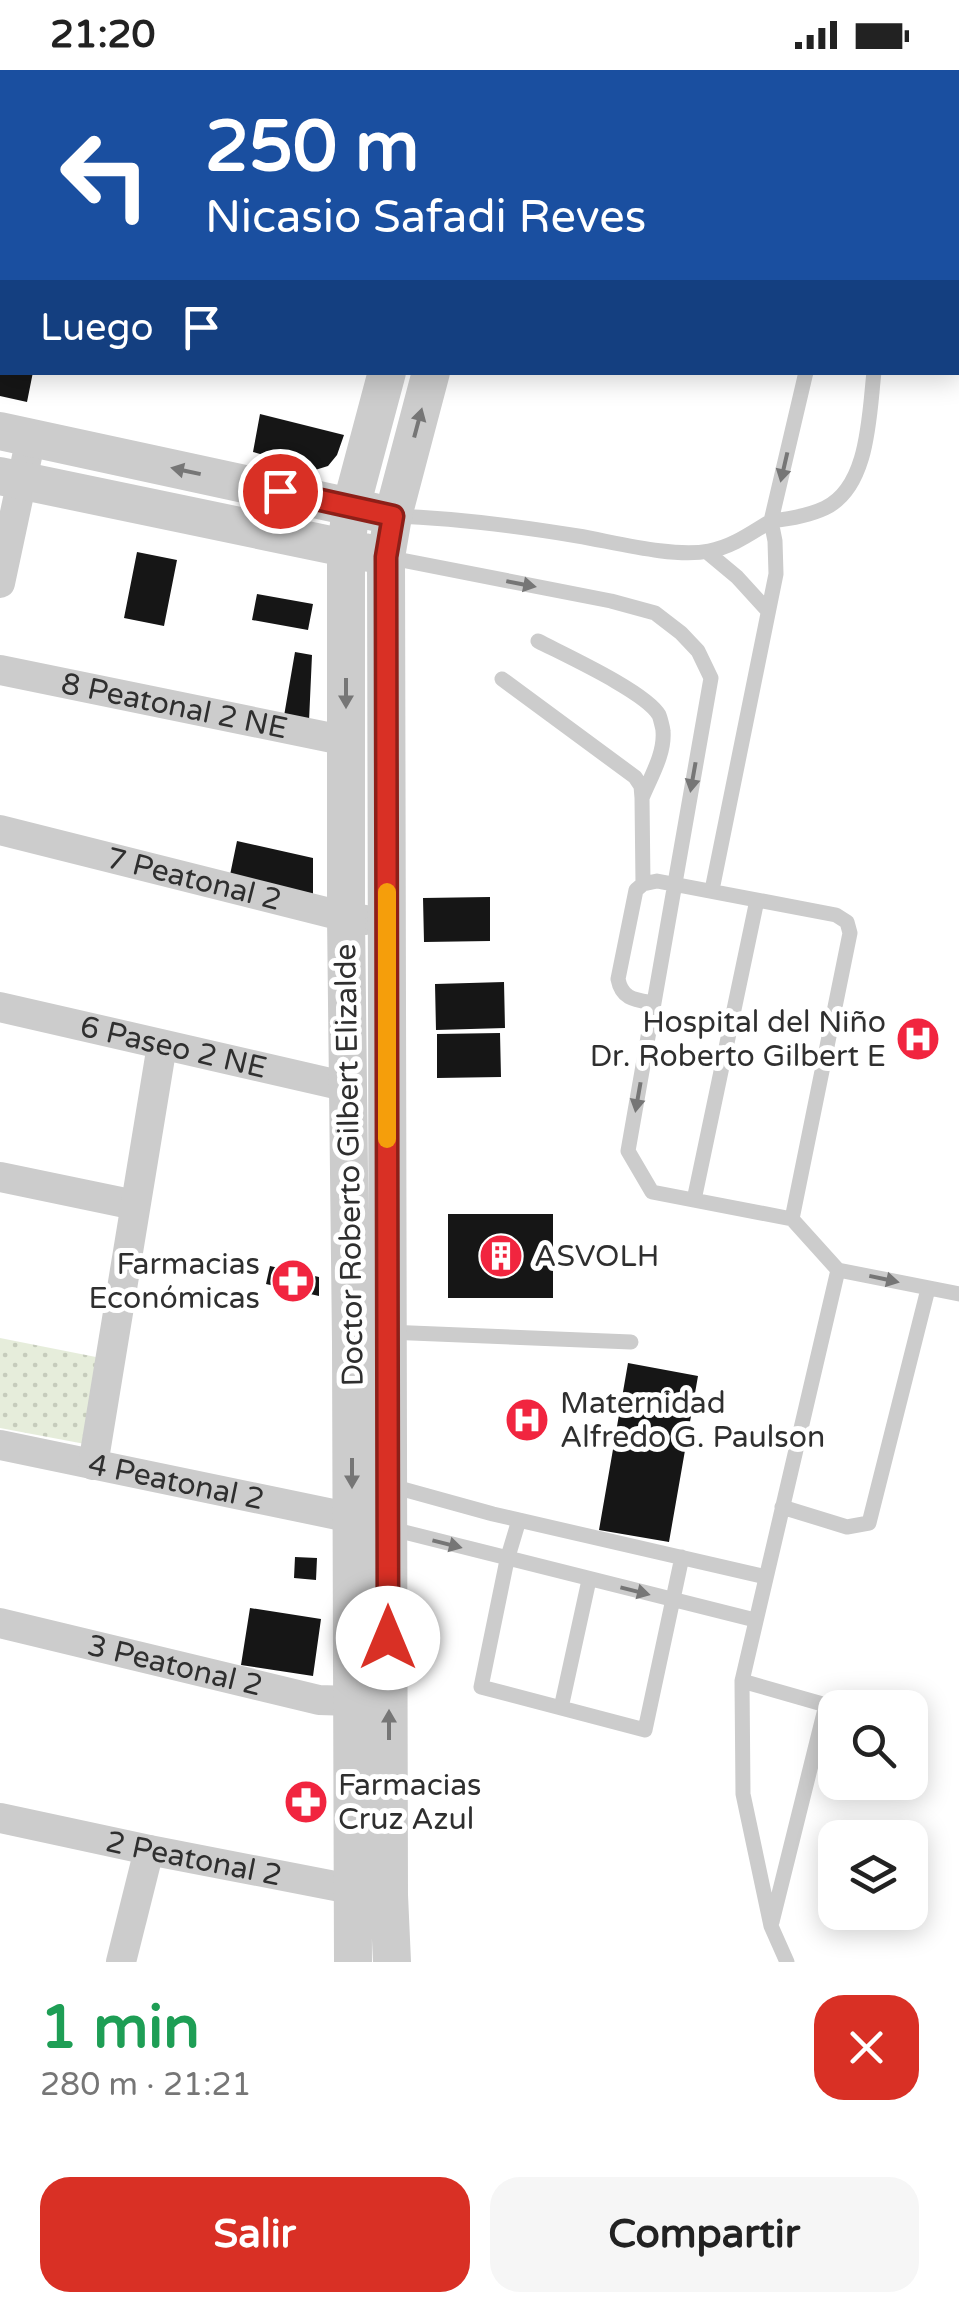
<!DOCTYPE html>
<html lang="es">
<head>
<meta charset="utf-8">
<style>
  :root { --surface:#fff; --page:#f6f6f6; --text:#222; --muted:#767676; --accent:#d93025 }
  body { margin:0; font-family:"Varela Round",sans-serif; background:var(--page); color:var(--text); height:100vh; display:flex; flex-direction:column; font-size:38px; white-space:nowrap }
  * { box-sizing:border-box; margin:0 }
  p { font-size:32px; color:var(--muted) }
  .icon { flex:none; width:55px; height:55px; fill:none; stroke:currentColor; stroke-width:2; stroke-linecap:round; stroke-linejoin:round }
  .map { position:relative; height:1892px; overflow:hidden }
  .side { display:flex; flex-direction:column; background:var(--surface); flex:1 }
  .side>* { flex:none }
  .hud { position:absolute; left:0px; top:0px; width:960px; height:305px; box-shadow:0 5px 25px #0003; background:#1a4fa0; color:#fff; overflow:hidden }
  .fabs { position:absolute; left:818px; top:1620px; display:grid; gap:20px }
  .fabs a { display:grid; place-items:center; width:110px; height:110px; border-radius:20px; background:var(--surface); box-shadow:0 5px 25px #0003; font-size:50px }
  .pin { position:absolute; display:grid; place-items:center; width:85px; height:85px; color:#fff; margin:-42px; border:5px solid #fff; border-radius:50%; box-shadow:0 2px 10px #0007 }
  .me { position:absolute; width:110px; margin:-55px; rotate:0deg; stroke-linejoin:round; filter:drop-shadow(0 0 8px #0008) }
  .turn { display:flex; align-items:center; gap:35px; height:210px; padding:0 40px; font-size:45px }
  .turn .icon { width:130px; height:130px; stroke-width:2.5 }
  .turn b { display:block; font-size:70px; line-height:85px }
  .then { display:flex; align-items:center; height:95px; padding:0 40px; background:#0003; gap:20px; font-size:38px }
  .round { display:grid; place-items:center; flex:none; width:105px; height:105px; border-radius:30px; background:var(--page) }
  .overview { display:flex; align-items:center; justify-content:space-between; height:170px; padding:0 40px }
  h1 { font-size:60px; font-weight:800; line-height:75px; color:#1e9e55 }
  .button { display:flex; gap:20px; margin-top:auto; padding:20px 40px }
  .button a { flex:1; height:115px; border-radius:30px; background:var(--accent); color:#fff; font-size:40px; font-weight:800; line-height:115px; text-align:center }
  .button a+a { background:var(--page); color:var(--text) }
  .status { display:flex; justify-content:space-between; align-items:center; height:70px; padding:0 50px; background:var(--surface); direction:ltr }
  .status svg { height:28px; fill:currentColor }
  .map>svg:first-child { display:block }
  .park { fill:url(#park-dots) }
  .building { fill:#161616 }
  .lines { fill:none; stroke-linecap:round; stroke-linejoin:round }
  .service { stroke:#ccc; stroke-width:15 }
  .minor { stroke:#ccc; stroke-width:30 }
  .tertiary { stroke:#ccc; stroke-width:38 }
  .oneway { fill:#767676 }
  .route-casing { stroke:#8d1f18; stroke-width:25 }
  .route { stroke:#d93025; stroke-width:18 }
  .slow { stroke:#f59e0b; stroke-width:18 }
  .labels { text-anchor:middle; stroke-width:10; stroke-linejoin:round; paint-order:stroke }
  .street-label { font-size:30px; fill:#2f2f2f; stroke:#fff }
  .poi-label { font-size:30px; fill:#2f2f2f; stroke:#fff; text-anchor:start }
</style>
</head>
<body>
<div class="status"><b>21:20</b><svg viewBox="0 0 49 12"><path d="M0 12V9h3v3zM5 12V6h3v6zM10 12V3h3v9zM15 12V0h3v12zM26 1h20v11H26zM47 4h2v5h-2z"/></svg></div>
<div class="map">
<svg width="959" height="1892" viewBox="0 0 959 1892">
  <defs>
    <pattern id="park-dots" width="8" height="8" patternUnits="userSpaceOnUse" patternTransform="scale(2.5)"><rect width="8" height="8" fill="#e6eddb"/><path d="M2 2h.1M6 6h.1" fill="none" stroke="#c6ccbc" stroke-width="1.8" stroke-linecap="round"/></pattern>
  </defs>
  <rect width="100%" height="100%" fill="#fff"/>
  <!-- park -->
  <path class="park" d="M0,1268L101,1288L85,1374L0,1358Z"/>
  <!-- building -->
  <path class="building" d="M0,302H33L27,332L0,326Z
    M260,344L344,365L337,385L328,396L315,400L253,382Z
    M137,482L177,490L164,556L124,548Z
    M257,524L313,534L308,560L252,550Z
    M295,582L312,585L309,651L284,646Z
    M237,771L313,788V824L230,805Z
    M490,827V871L424,872L423,828Z
    M504,912L505,958L436,960L435,914Z
    M500,963L501,1007L437,1008V964Z
    M448,1144H553V1228H448Z
    M270,1196L319,1207V1226L266,1214Z
    M628,1293L698,1306L669,1472L599,1460Z
    M295,1487L317,1488L316,1510L294,1508Z
    M250,1538L321,1549L313,1606L241,1595Z
    M295,1719L317,1720L316,1745L294,1744Z"/>
  <g class="lines">
    <!-- service -->
    <path class="service" d="M958,67H959
      M393,446C455,448 517,456 578,466C614,472 673,488 709,481C732,477 751,463 771,451L806,302
      M707,482L737,507L768,541
      M386,487L611,531L655,543L681,563L698,581L711,608L628,1081L652,1122L792,1149L838,1200L959,1224
      M538,571C565,585 646,622 659,645C660,647 663,659 663,661C665,684 650,708 642,728
      M502,609L635,707L641,716L642,728L643,814
      M712,820L776,504L775,471L771,451C789,449 808,446 825,438C869,417 869,345 874,302
      M654,933C636,930 622,930 618,909L636,820L643,814L657,811L836,845L847,852L850,863L792,1149
      M694,1130L757,830
      M387,1262L631,1272
      M388,1415L493,1444L766,1507
      M782,1437L847,1457L869,1453L928,1219
      M519,1450L507,1490L481,1617L645,1660L682,1487
      M388,1458L755,1550
      M742,1611L826,1635L772,1852
      M561,1638L589,1510
      M787,1892L771,1856L743,1724L742,1611L838,1200"/>
    <!-- minor -->
    <g class="minor">
      <path d="M462,2L463,0"/>
      <path d="M686,2L687,0"/>
      <path d="M0,513L31,368"/>
      <path id="s1" d="M0,600L347,671"/>
      <path id="s2" d="M0,760L346,847L366,850"/>
      <path id="s3" d="M0,937L348,1017"/>
      <path d="M0,1107L135,1135"/>
      <path id="s4" d="M0,1375L352,1448"/>
      <path d="M93,1395L162,975"/>
      <path id="s5" d="M0,1553L319,1630L352,1631"/>
      <path id="s6" d="M0,1748L149,1780L371,1823"/>
      <path d="M121,1892L149,1780"/>
    </g>
    <!-- tertiary -->
    <path class="tertiary" d="M753,2L760,0
      M895,2L901,0
      M0,361L374,442
      M0,406L369,483
      M353,1892L351,1272L346,847V479L351,437L387,302
      M392,1892L389,1825L386,487L393,446L431,302"/>
  </g>
  <!-- one-way arrows -->
  <defs><path id="oneway-solid" d="M-6-.8H1V-3.2L6.5 0L1 3.2V.8H-6Z" transform="scale(2.5)"/></defs>
  <g class="oneway">
    <use href="#oneway-solid" transform="translate(418 353) rotate(-75)"/>
    <use href="#oneway-solid" transform="translate(784 397) rotate(103)"/>
    <use href="#oneway-solid" transform="translate(186 401) rotate(-168)"/>
    <use href="#oneway-solid" transform="translate(521 514) rotate(11)"/>
    <use href="#oneway-solid" transform="translate(346 623) rotate(90)"/>
    <use href="#oneway-solid" transform="translate(693 707) rotate(100)"/>
    <use href="#oneway-solid" transform="translate(638 1027) rotate(100)"/>
    <use href="#oneway-solid" transform="translate(884 1209) rotate(12)"/>
    <use href="#oneway-solid" transform="translate(352 1403) rotate(90)"/>
    <use href="#oneway-solid" transform="translate(447 1474) rotate(14)"/>
    <use href="#oneway-solid" transform="translate(635 1521) rotate(14)"/>
    <use href="#oneway-solid" transform="translate(389 1655) rotate(-90)"/>
  </g>
  <g class="lines">
    <defs>
      <path id="route" d="M280,421L393,446L386,487L388,1568"/>
    </defs>
    <!-- route casing -->
    <use href="#route" class="route-casing"/>
    <!-- route -->
    <use href="#route" class="route"/>
    <!-- slow -->
    <path class="slow" d="M387,822V1069"/>
  </g>
  <!-- icons -->
  <defs>
    <symbol id="hospital-disc" viewBox="-11 -11 22 22"><circle r="9.5" fill="#f1253f" stroke="#fff"/><path d="M-5-5h3v3.5h4V-5h3V5h-3V1.5h-4V5h-3Z" fill="#fff"/></symbol>
    <symbol id="building-disc" viewBox="-11 -11 22 22"><circle r="9.5" fill="#f1253f" stroke="#fff"/><path d="M-4-6H4V6H1V3H-1V6H-4ZM-2.5-4.3h1.7v1.8h-1.7ZM.8-4.3h1.7v1.8H.8ZM-2.5-1h1.7V.8h-1.7ZM.8-1h1.7V.8H.8Z" fill="#fff"/></symbol>
    <symbol id="pharmacy-disc" viewBox="-11 -11 22 22"><circle r="9.5" fill="#f1253f" stroke="#fff"/><path d="M-2-6h4v4h4v4h-4v4h-4v-4h-4v-4h4Z" fill="#fff"/></symbol>
  </defs>
  <g fill-rule="evenodd">
    <use href="#hospital-disc" x="893" y="944" width="50" height="50"/>
    <use href="#building-disc" x="476" y="1161" width="50" height="50"/>
    <use href="#pharmacy-disc" x="268" y="1186" width="50" height="50"/>
    <use href="#hospital-disc" x="502" y="1325" width="50" height="50"/>
    <use href="#pharmacy-disc" x="281" y="1707" width="50" height="50"/>
  </g>
  <g class="labels">
    <!-- street labels -->
    <g class="street-label">
      <text dy="10" stroke="none"><textPath href="#s1" startOffset="178">8 Peatonal 2 NE</textPath></text>
      <text dy="10" stroke="none"><textPath href="#s2" startOffset="200">7 Peatonal 2</textPath></text>
      <text dy="10" stroke="none"><textPath href="#s3" startOffset="178">6 Paseo 2 NE</textPath></text>
      <text transform="translate(349 1095) rotate(-91)" y="10">Doctor Roberto Gilbert Elizalde</text>
      <text dy="10" stroke="none"><textPath href="#s4" startOffset="180">4 Peatonal 2</textPath></text>
      <text dy="10" stroke="none"><textPath href="#s5" startOffset="180">3 Peatonal 2</textPath></text>
      <text dy="10" stroke="none"><textPath href="#s6" startOffset="198">2 Peatonal 2</textPath></text>
    </g>
    <!-- poi labels -->
    <g class="poi-label">
      <text x="886" y="962" text-anchor="end">Hospital del Niño<tspan x="886" dy="34">Dr. Roberto Gilbert E</tspan></text>
      <text x="534" y="1196">ASVOLH</text>
      <text x="260" y="1204" text-anchor="end">Farmacias<tspan x="260" dy="34">Económicas</tspan></text>
      <text x="560" y="1343">Maternidad<tspan x="560" dy="34">Alfredo G. Paulson</tspan></text>
      <text x="338" y="1725">Farmacias<tspan x="338" dy="34">Cruz Azul</tspan></text>
    </g>
  </g>
</svg>
<div class="fabs">
<a><svg class="icon" aria-label="search" viewBox="0 0 24 24"><circle cx="10" cy="10" r="6"/><path d="M15 15l6 6"/></svg></a>
<a><svg class="icon" aria-label="layers" viewBox="0 0 24 24"><path d="M12 4l9 5-9 5-9-5zM3 14l9 5 9-5"/></svg></a>
</div>
<div class="pin" style="left:280px;top:421px;background:#d93025"><svg class="icon" aria-label="arrive" viewBox="0 0 24 24"><path d="M6 21V4h12l-3 4 3 4H6"/></svg></div>
<svg class="me" style="left:388px;top:1568px" viewBox="-20 -20 40 40"><circle r="19" fill="#fff"/><path d="M0-13L10 11 0 6-10 11z" fill="#d93025"/></svg>
<div class="hud">
<div class="turn"><svg class="icon" aria-label="left" viewBox="0 0 24 24"><path d="M17 20v-9H6M10 6l-5 5 5 5"/></svg><div><b>250 m</b>Nicasio Safadi Reves</div></div>
<div class="then">Luego<svg class="icon" aria-label="arrive" viewBox="0 0 24 24"><path d="M6 21V4h12l-3 4 3 4H6"/></svg></div>
</div>
</div>
<section class="side">
<div class="overview"><div><h1>1 min</h1><p>280 m · 21:21</p></div><a class="round" style="background:#d93025;color:#fff"><svg class="icon" aria-label="close" viewBox="0 0 24 24"><path d="M6 6l12 12M18 6L6 18"/></svg></a></div>
<div class="button"><a>Salir</a><a>Compartir</a></div>
</section>
</body>
</html>
